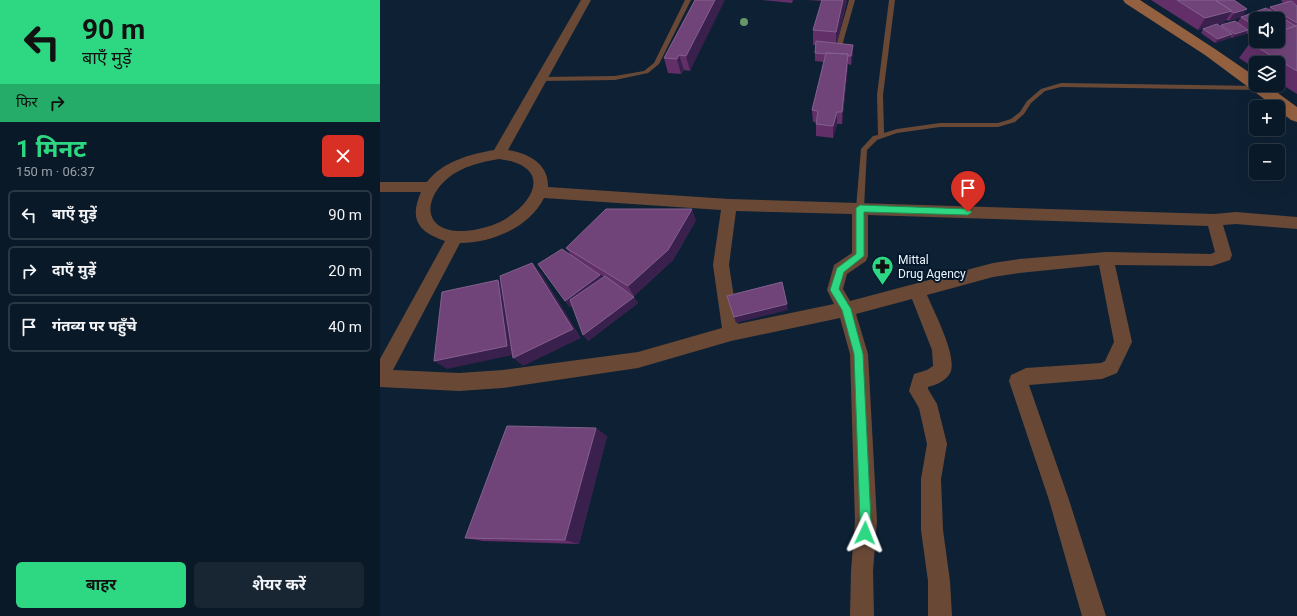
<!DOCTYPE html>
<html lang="hi">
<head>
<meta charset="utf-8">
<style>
  :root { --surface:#0a1927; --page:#182633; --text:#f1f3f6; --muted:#99a0a7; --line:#2a3844; --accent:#2ed883 }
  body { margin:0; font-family:Roboto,"Noto Sans Devanagari",sans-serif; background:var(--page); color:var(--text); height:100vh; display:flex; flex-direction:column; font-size:15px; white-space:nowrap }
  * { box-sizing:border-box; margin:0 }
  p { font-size:13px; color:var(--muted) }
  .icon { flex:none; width:22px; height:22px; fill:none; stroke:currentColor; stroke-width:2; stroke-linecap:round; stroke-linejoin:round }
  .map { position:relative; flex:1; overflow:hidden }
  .details { display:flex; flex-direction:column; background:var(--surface); width:380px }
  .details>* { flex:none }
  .hud { background:#2ed883; color:#111; overflow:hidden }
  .fabs { position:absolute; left:869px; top:12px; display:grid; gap:8px }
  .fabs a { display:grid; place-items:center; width:36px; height:36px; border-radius:6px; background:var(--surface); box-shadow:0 4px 16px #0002,0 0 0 1px var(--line); font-size:20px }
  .pin { position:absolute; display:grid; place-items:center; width:34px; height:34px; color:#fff; margin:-41px -17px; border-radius:50% 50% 50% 0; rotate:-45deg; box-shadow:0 0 4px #0007 }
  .pin .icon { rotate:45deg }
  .me { position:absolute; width:44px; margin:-22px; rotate:2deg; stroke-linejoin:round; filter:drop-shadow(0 0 3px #0008) }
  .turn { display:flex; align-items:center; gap:14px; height:84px; padding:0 16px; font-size:18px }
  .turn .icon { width:52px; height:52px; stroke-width:2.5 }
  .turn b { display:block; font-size:28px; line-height:34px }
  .then { display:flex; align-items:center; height:38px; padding:0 16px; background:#0003; gap:8px; font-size:15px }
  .round { display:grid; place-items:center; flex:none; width:42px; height:42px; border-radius:6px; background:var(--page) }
  .summary { display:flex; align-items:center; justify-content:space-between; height:68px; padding:0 16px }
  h1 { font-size:24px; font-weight:700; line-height:30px; color:var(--accent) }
  .cta { display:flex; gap:8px; margin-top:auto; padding:8px 16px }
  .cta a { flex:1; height:46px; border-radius:6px; background:var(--accent); color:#111; font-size:16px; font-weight:700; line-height:46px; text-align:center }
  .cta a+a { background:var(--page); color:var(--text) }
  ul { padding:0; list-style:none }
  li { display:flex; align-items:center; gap:12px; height:50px; margin:0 8px 6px; padding:0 8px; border:2px solid var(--line); border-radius:6px }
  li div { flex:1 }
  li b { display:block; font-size:15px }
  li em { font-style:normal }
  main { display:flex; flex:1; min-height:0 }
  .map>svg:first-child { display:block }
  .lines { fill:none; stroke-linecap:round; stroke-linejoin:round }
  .lane { fill:#694936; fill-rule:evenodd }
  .street { fill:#694936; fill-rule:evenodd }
  .secondary { fill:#936040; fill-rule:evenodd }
  .tree { fill:#689667 }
  .wall { fill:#622f69; fill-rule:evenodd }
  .shaded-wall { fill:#3a204d }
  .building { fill:#704479; stroke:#84608e }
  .route { fill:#2ed883; stroke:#1e8c55 }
  .labels { text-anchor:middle; stroke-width:4; stroke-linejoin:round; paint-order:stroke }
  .poi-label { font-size:12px; fill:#edf5fd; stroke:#05172a; text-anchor:start }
</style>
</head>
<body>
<main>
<section class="details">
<div class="hud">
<div class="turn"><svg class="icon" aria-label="left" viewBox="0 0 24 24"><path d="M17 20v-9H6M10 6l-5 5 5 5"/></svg><div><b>90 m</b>बाएँ मुड़ें</div></div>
<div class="then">फिर<svg class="icon" aria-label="right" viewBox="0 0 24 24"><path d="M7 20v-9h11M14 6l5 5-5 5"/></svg></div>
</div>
<div class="summary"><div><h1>1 मिनट</h1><p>150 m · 06:37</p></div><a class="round" style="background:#d93025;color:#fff"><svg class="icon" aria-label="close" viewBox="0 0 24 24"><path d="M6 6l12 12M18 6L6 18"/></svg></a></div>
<ul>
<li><svg class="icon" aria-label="left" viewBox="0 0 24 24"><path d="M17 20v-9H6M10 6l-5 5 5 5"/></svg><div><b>बाएँ मुड़ें</b></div><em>90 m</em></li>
<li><svg class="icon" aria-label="right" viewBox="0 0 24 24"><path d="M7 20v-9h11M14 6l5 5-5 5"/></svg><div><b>दाएँ मुड़ें</b></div><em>20 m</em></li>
<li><svg class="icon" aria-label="arrive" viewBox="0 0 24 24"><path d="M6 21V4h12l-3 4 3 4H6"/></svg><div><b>गंतव्य पर पहुँचे</b></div><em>40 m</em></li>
</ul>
<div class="cta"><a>बाहर</a><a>शेयर करें</a></div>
</section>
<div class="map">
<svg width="917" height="616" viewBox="0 0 917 616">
  <rect width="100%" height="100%" fill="#0e2134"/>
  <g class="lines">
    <!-- lane -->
    <path class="lane" d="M305,0H311L279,64L268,73L235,80L162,81L159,79L162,77L235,76L264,71L274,63Z
      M469,0H475L462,46L459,48L456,46Z
      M509,0H515L503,95L504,133L517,129L560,123H618L631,119L640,112L647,101L661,89L681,83L879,86L882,88L879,90L681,87L665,91L651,103L644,114L635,122L618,127H560L517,133L497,140L487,150L484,208L480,211L476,208L481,149L493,136L498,135L497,95Z"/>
    <!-- street -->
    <path class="street" d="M201,0H211L128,150C148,153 169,164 168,187L349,199L834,214L856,212L917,217V229L856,224L843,225L852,255L850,260L832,266L735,265L752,342L737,373L722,379L649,385L689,500L726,616H702L669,500L629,381L631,375L646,368L721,363L725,361L734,342L719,265L639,273L613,277L547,295C554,312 576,353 571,371C568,380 556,385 548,387V389L557,404L567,444L561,479L563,530L570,581L572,616H548V581L541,530V479L547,444L539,408L529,391L534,374L547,370L553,366L552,350L532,299L476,314L488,354L497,521L493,571L494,616H470L471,571L475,521L470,354L460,318L351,341L258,368L123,388L79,391L0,387V359L65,241C38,232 29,219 41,192H0V182H47C63,161 91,154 114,150ZM119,159C173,166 156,203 120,222C109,227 97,230 85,231C44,233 41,201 68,178C83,166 101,162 119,159ZM164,198L341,210L333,265L342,328L258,352L123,370L79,373L13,370L80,243C111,243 149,228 164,198ZM356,211L472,214V253L454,265L447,290L454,304L358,324L349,265ZM488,215L828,226L835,252L831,254L726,252L639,259L613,263L470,301L463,289L467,274L486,261L488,256Z"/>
    <!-- secondary -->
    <path class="secondary" d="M743,0H760L835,49L876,77V85H887L917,107V122L911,120L898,110V107H895L825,55L745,3Z"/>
  </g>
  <!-- trees -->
  <circle class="tree" cx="364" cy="22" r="4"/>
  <!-- wall -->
  <path class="wall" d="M315,0L310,71L304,70L301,74L288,73L284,58Z
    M382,0H413L412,3Z
    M428,0H467L457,43L473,53L471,65L468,64L462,124H457L453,138L436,136V122H433L432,110L444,62L435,61V53L436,45H433V30L442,1Z
    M771,0H854L862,17L888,10L890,7L903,3L901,0H917V94L898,82V63H876V69L859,58L870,43L898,41L876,19V39L866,33L865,34L852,38L850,37V38L835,43L821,33L823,29L832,26L818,30ZM861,17L857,23L841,25L840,26L837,25L844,23L846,20L849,21Z
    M316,220L293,260L254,296L238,286L254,297L258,303L208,341L192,306L190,307L185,301L191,255L186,248ZM215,272L224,277L222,278L220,275Z
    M227,436L199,544L103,541L85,538Z"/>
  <!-- shaded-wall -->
  <path class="shaded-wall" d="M335,0H345L310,71L306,56Z
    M463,0H467L456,47V32Z
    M867,9L862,17L849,21L854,13Z
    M852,11L844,23L818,30L825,18Z
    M868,30L865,34L852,38L855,34Z
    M852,34L850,38L835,43L838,39Z
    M473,45V53L471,65V56Z
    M468,54V66L462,124V112Z
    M299,55L304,70L301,74L297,59Z
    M457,112V124L453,138V126Z
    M312,209L316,220L293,260L254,296L248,286Z
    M152,263L161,273L201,338L143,366L133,358Z
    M220,275L225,282L190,307L185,301Z
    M118,280L128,290L137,354L67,369L54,361Z
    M254,297L258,303L208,341L203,335Z
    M407,304L408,310L356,323L354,317Z
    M216,428L227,436L199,544L185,540Z"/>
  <!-- building -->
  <path class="building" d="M315,0H335L306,56L299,55L297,59L284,58Z
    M442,0H463L456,32L433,30Z
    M797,0H835L852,11L825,18Z
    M835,0H854L867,9L854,13L851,11H852Z
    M911,1L917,6V23L890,7Z
    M886,8L916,26L898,32V19H876V27L861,17Z
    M855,21L868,30L855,34L841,25Z
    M837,24L852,34L838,39L823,29Z
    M917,25V71L870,43L876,41H898V32Z
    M436,41L473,45L471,56H468V54L446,53V54L435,53Z
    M446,53L468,54L462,112H457L453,126L436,124L438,111L432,110Z
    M226,209H312L288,250L248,286L186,248Z
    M182,249L220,275L185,301L158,264Z
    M152,263L193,329L133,358L120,276Z
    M225,276L254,297L203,335L190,300Z
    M118,280L127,346L54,361L62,292Z
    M402,282L407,304L354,317L347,296Z
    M127,426L216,428L185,540L85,538Z"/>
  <!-- route -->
  <path class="route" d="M480,205L588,209L592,212L588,215L484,212V256L464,272L459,289L471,309L483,354L491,521L489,537L485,539L481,537L479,533L480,521L474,354L462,310L450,290L457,268L476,254V208Z"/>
  <!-- icons -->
  <defs>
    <symbol id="pharmacy-pin" viewBox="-11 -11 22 30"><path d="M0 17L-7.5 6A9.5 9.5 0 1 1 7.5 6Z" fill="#2ed883" stroke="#05172a"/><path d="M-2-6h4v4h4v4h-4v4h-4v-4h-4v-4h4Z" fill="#111"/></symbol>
  </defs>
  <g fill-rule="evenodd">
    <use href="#pharmacy-pin" x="490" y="254" width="25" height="34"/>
  </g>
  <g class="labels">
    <!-- poi labels -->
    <g class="poi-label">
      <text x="518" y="264">Mittal<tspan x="518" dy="14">Drug Agency</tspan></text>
    </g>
  </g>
</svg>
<div class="fabs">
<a><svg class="icon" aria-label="sound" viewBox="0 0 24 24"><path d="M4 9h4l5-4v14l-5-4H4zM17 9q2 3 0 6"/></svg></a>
<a><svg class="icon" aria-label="layers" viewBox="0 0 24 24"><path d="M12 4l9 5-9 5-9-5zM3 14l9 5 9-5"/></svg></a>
<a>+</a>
<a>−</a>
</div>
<div class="pin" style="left:588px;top:212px;background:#d93025"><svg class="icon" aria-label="arrive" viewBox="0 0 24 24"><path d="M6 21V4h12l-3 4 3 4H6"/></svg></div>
<svg class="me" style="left:485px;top:533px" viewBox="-20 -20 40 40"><path d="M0-17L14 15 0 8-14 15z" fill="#2ed883" stroke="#fff" stroke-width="4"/></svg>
</div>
</main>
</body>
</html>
